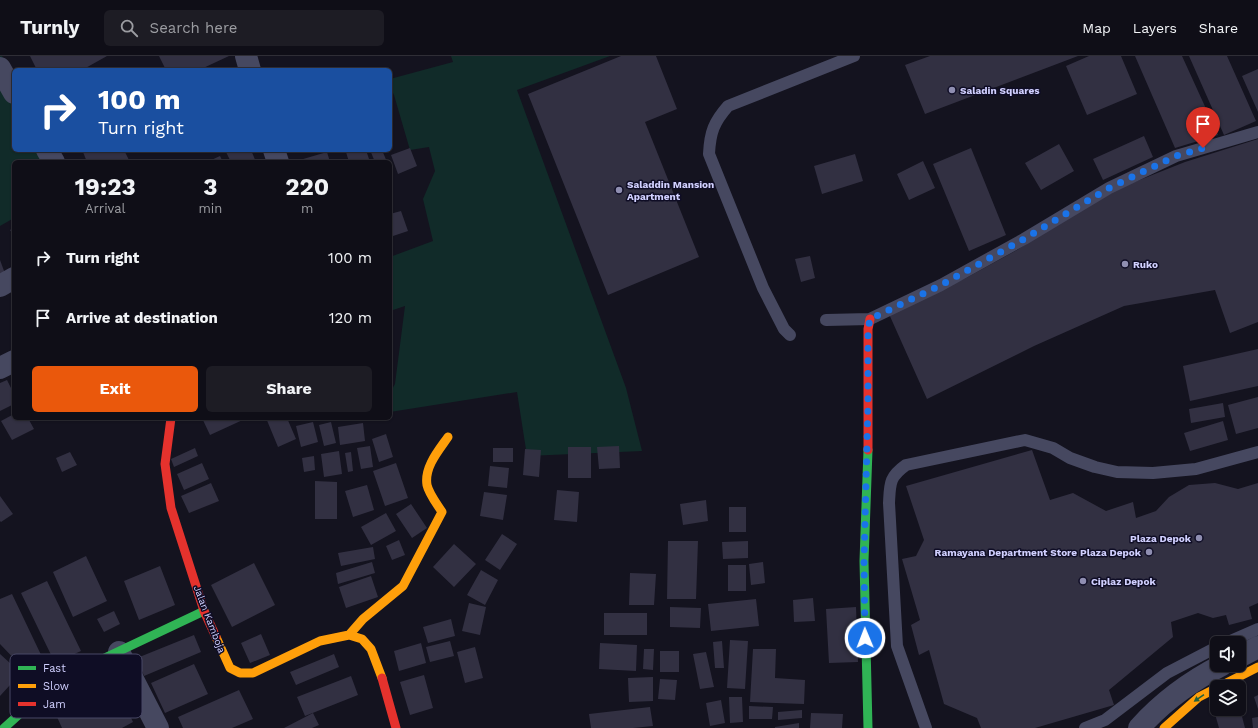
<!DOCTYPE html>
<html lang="en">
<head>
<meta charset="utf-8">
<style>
  :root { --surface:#0f0e17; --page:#1d1c24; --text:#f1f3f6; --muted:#9b9ca1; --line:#2f2e36; --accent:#ea580c }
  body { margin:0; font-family:"Work Sans",sans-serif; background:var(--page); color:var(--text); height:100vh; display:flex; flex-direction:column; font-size:15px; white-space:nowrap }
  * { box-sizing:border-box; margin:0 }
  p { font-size:13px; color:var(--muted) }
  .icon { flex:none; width:22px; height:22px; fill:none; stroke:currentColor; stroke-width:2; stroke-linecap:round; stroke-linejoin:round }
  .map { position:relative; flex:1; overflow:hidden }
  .details { position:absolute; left:12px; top:104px; width:380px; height:260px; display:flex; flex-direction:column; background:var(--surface); border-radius:6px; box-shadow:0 1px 3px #0004,0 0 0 1px var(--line) }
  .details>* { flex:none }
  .guide { position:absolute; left:12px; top:12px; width:380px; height:84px; border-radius:6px; box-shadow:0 1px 3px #0004,0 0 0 1px var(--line); background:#1a4fa0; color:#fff; overflow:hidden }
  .tools { position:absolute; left:1210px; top:580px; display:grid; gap:8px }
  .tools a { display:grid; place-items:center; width:36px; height:36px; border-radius:6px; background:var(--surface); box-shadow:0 1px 3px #0004,0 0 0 1px var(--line); font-size:20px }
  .pin { position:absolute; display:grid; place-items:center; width:34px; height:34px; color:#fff; margin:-41px -17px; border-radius:50% 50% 50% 0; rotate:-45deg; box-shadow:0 0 4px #0007 }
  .pin .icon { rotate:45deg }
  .me { position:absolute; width:44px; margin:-22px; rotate:359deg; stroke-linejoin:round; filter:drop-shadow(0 0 3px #0008) }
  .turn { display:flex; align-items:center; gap:14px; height:84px; padding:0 20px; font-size:18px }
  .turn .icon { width:52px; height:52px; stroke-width:2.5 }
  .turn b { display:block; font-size:28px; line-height:34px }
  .eta { display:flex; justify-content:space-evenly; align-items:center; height:68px; text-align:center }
  .eta b { font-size:24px; font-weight:700; line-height:28px }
  .cta { display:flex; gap:8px; margin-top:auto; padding:8px 20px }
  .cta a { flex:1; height:46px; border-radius:6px; background:var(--accent); color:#fff; font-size:16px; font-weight:700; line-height:46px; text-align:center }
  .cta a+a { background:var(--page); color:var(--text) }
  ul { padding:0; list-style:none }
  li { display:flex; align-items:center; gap:12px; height:60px; padding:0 20px }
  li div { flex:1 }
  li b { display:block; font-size:15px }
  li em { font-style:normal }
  header { display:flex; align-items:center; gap:24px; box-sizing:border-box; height:56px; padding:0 20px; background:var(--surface); border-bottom:1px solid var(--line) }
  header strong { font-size:19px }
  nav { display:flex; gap:22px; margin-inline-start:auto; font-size:14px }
  .search { width:280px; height:36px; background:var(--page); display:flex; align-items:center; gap:10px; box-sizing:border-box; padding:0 14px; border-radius:6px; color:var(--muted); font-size:15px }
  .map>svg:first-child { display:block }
  .green { fill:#112b29 }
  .building { fill:#323042 }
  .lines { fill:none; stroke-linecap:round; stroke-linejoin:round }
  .lane { stroke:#464860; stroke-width:12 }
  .street { stroke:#464860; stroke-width:22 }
  .fast { stroke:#30b455; stroke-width:9 }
  .slow { stroke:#ff9f0a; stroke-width:9 }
  .jam { stroke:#e5322d; stroke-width:9 }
  .oneway { fill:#20603d }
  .route { stroke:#1a73e8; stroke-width:7; stroke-dasharray:0 12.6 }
  .poi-dot { fill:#8f8eb1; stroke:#0f0d25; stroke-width:1.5 }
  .labels { text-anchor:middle; stroke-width:3; stroke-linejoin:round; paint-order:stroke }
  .poi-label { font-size:10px; font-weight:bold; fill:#d1d0ff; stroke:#0f0d25; text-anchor:start }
  .street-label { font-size:10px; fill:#d1d0ff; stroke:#0f0d25 }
  .key { fill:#0f0d25; stroke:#494866; stroke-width:1 }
  .key-label { font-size:11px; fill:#d1d0ff }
</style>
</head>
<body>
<header>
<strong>Turnly</strong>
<div class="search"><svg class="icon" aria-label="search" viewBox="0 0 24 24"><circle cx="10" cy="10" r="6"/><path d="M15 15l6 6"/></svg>Search here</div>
<nav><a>Map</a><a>Layers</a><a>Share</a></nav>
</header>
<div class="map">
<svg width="1258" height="672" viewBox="0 0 1258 672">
  <rect width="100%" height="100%" fill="#14131f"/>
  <!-- green -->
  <path class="green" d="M0,0H2L14,21V94H42L46,106H14V162L0,170Z
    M451,0H610L517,34L626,332L642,395L527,400L517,336L390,356V337L395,328L405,250L390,255V201L433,185L423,143L435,115L429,91L410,94L394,39L390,31V23L453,6Z"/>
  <!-- building -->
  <path class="building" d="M30,0H107L82,14H37Z
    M159,0H229L199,14H166Z
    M621,0H656L677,53L645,66L699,201L608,239L528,38Z
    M930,0H1078L925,58L905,9Z
    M1089,0H1121L1137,38L1087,59L1066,10Z
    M1135,0H1182L1218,79L1175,92Z
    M1189,0H1227L1256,65L1224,79Z
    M1258,13V56L1242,20Z
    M1144,80L1153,101L1103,124L1093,103Z
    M1258,83V266L1230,277L1215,234L1124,250L1034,290L927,343L889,258L966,222L1017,194L1062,165L1122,131L1185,106Z
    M1059,88L1074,115L1041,134L1025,107Z
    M410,92L417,110L398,118L391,99Z
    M971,92L1006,179L969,195L933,108Z
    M87,94H124L130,106H87L83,96Z
    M229,94H251L256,106H231L226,96Z
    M353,94H366L370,106H349L346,96Z
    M370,94H382L387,106H375Z
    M327,96L330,106H293Z
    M855,98L863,125L822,138L814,110Z
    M220,100L223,106H207Z
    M923,105L935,132L909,144L897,118Z
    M401,155L408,175L390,181V158Z
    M14,172V180L10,174Z
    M810,200L815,222L801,226L795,203Z
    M0,204L7,223L0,226Z
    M1258,293V330L1190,345L1183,310Z
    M7,324L14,338V348L0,355V327Z
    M1258,341V372L1236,378L1228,349Z
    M1223,347L1225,361L1191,367L1189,353Z
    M14,358V362H28L34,373L12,384L1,365Z
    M202,362H247L210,379Z
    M266,362H287L296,383L278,391Z
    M1223,365L1228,384L1190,395L1184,377Z
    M313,366L318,386L301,391L296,370Z
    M331,366L336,387L324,390L319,369Z
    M363,367L365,385L340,389L338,371Z
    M386,378L393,401L379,406L372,383Z
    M370,390L373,411L361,413L357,392Z
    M619,390L620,412L599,413L597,391Z
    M568,391H591V422H568Z
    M195,392L198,400L174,411L171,403Z
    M493,392H513V406H493Z
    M525,393L541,394L539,421L523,419Z
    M1032,394L1050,444L1073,437L1106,455L1133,446L1136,462L1156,455L1169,441L1189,429L1215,427L1238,433L1258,427V547L1249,551L1252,563L1229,569L1226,559L1213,562L1198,557L1171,566L1173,581L1109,634L1114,649L1035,672H981L977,662L944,648L929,594L919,599L911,569L920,564L902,503L916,500L924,484L906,430Z
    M339,395L342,418L324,421L321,398Z
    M70,396L77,409L62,416L56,402Z
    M351,396L353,415L348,416L345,397Z
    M314,400L315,414L304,416L302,402Z
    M202,407L209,423L184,434L177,418Z
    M396,407L408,442L385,450L373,415Z
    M490,410L509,412L507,432L488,430Z
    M315,425L337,426V463H315Z
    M211,427L219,445L189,457L181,440Z
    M367,429L374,454L353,461L345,435Z
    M557,434L579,436L577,466L554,464Z
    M484,436L507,439L503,464L480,460Z
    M0,440L13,458L1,466L0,465Z
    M706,444L708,465L683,469L680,448Z
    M411,448L427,472L412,482L396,458Z
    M729,451H746V476H729Z
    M386,457L396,475L371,489L361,471Z
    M502,478L517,488L500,514L485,504Z
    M399,484L405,499L392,504L386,490Z
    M668,485H698L696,543H667Z
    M748,485V502L723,503L722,486Z
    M454,488L476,508L454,531L433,511Z
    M373,491L375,503L341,510L338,497Z
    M86,500L107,545L73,561L53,516Z
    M372,506L375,517L338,528L336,517Z
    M763,506L765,527L751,529L749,508Z
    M254,507L275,549L232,571L211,529Z
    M728,509H746V535H728Z
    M160,510L175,549L139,564L124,525Z
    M481,514L498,524L485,549L467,539Z
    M630,517L656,518L654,549H629Z
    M371,520L378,541L346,552L339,531Z
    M47,525L81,595L55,607L21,537Z
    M12,538L43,603L22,611L0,588V543Z
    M813,542L815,565L794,566L793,544Z
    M756,543L759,570L711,575L708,548Z
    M469,547L486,551L480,579L462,575Z
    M670,551L701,552L700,572L670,571Z
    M856,551L858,606L829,607L826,553Z
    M114,555L120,568L104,576L97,563Z
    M604,557H647V579H604Z
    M451,563L455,580L428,587L423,571Z
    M261,578L270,599L250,607L241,587Z
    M194,579L201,596L144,620L137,602Z
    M730,584L748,585L745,633L727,632Z
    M450,585L454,600L430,606L426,591Z
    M722,585L724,612H715L713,586Z
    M421,587L426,607L399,615L394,595Z
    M600,587L637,589L636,615L599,613Z
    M475,591L483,622L465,627L457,596Z
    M644,593H654L653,614L643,613Z
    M753,593H776L775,622L805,624L804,648L750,646Z
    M660,595H679V616H660Z
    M706,596L714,631L700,633L693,598Z
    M0,598L21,617L0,640Z
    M334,598L339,611L296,629L290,616Z
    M194,608L208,638L165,657L151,627Z
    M424,619L433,652L410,659L400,626Z
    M351,620L358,639L305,660L297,641Z
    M653,621V645L629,646L628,622Z
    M113,623L133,666L122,672H62L53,652Z
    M660,623L677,624L675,644L658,643Z
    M239,634L253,663L232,672H183L178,661Z
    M1258,639V653L1254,641Z
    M729,641H742L743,666L730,667Z
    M721,644L725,667L710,670L706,647Z
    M749,650L773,651L772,663H749Z
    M1217,650V653H1240L1245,672H1219L1213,651Z
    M650,651L653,670L633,672H591L589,658Z
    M802,654V662L778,664V656Z
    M313,657L319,669L312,672H284Z
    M811,657L843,658L842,672H810Z
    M1258,661V672H1253L1252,662Z
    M799,667V672H775V671Z"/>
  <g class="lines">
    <!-- lane -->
    <path class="lane" d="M826,264L870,263L941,229L1024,183L1109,132L1176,100L1258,76
      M790,279L784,273L763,232L709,98C710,76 714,66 728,50L854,0
      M1226,587L1258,573
      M926,672L897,590L889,447C890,428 889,421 906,409L1025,384L1053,392L1070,402L1095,411L1117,416L1153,417L1196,413L1258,396
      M1085,672L1105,664L1167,617L1217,591"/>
    <!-- street -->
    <path class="street" d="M246,0L250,14
      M0,12L14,37
      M47,94L54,106
      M274,94L278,106
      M0,230L14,222
      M0,312L14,305
      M119,596L158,672
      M1239,601L1258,591
      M1139,672C1163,645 1191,625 1222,609"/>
    <!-- fast -->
    <path class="fast" d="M868,394L864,505L868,672
      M4,672L56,625L204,555"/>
    <!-- slow -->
    <path class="slow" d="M349,579L363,563L403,530L442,456C437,448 429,438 427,429C424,411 439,394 448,381
      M216,581L230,612L240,617H253L320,585L349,579L362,583L371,593L382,622
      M1164,672L1199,641L1258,611"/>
    <!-- jam -->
    <path class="jam" d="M171,362L165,408L171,452L204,555L216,581
      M868,394V273L870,263
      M382,622L396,672"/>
  </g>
  <!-- one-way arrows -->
  <defs><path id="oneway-solid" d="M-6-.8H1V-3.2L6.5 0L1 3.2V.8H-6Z"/></defs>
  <use class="oneway" href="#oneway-solid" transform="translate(1199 642) rotate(146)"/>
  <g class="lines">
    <!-- route -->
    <path class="route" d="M865,582L864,505L868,349V273L870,263L941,229L1024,183L1109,132L1176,100L1203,92"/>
  </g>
  <!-- markers -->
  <g class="poi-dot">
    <circle cx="952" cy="34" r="4"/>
    <circle cx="619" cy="134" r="4"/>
    <circle cx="1125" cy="208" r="4"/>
    <circle cx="1199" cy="482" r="4"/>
    <circle cx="1149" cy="496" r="4"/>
    <circle cx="1083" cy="525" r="4"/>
  </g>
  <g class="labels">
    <!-- poi labels -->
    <g class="poi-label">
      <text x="960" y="38">Saladin Squares</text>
      <text x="627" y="132">Saladdin Mansion<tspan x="627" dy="12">Apartment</tspan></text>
      <text x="1133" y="212">Ruko</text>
      <text x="1191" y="486" text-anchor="end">Plaza Depok</text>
      <text x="1141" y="500" text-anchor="end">Ramayana Department Store Plaza Depok</text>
      <text x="1091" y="529">Ciplaz Depok</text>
    </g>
    <!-- street labels -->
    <g class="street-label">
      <text transform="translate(210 563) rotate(69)" y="4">Jalan Kamboja</text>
    </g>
  </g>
  <!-- legend -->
  <rect x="10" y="598" width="132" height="64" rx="6" class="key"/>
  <rect x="18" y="610" width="18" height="4" fill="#30b455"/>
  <rect x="18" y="628" width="18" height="4" fill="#ff9f0a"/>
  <rect x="18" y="646" width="18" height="4" fill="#e5322d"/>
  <g class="key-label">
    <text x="43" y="616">Fast</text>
    <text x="43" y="634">Slow</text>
    <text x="43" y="652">Jam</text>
  </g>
</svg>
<div class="tools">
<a><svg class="icon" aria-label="sound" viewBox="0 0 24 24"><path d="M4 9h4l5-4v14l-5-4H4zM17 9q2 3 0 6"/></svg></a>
<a><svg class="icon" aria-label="layers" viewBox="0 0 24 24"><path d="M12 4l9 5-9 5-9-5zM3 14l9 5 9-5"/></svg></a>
</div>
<div class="pin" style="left:1203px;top:92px;background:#d93025"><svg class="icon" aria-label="arrive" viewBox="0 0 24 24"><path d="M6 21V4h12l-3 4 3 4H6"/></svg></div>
<svg class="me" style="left:865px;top:582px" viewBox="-20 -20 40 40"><circle r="17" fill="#1a73e8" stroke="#fff" stroke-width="3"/><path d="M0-11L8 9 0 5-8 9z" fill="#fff"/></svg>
<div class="guide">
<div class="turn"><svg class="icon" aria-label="right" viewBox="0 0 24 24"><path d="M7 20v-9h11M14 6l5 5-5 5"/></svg><div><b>100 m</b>Turn right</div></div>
</div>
<section class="details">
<div class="eta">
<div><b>19:23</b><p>Arrival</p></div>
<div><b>3</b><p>min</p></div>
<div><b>220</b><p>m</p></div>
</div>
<ul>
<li><svg class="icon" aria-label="right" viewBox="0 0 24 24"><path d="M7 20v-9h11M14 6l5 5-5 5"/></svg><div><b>Turn right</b></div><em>100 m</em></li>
<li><svg class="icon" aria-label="arrive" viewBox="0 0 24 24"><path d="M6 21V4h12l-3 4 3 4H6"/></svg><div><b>Arrive at destination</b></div><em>120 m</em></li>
</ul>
<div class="cta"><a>Exit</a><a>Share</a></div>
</section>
</div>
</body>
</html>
